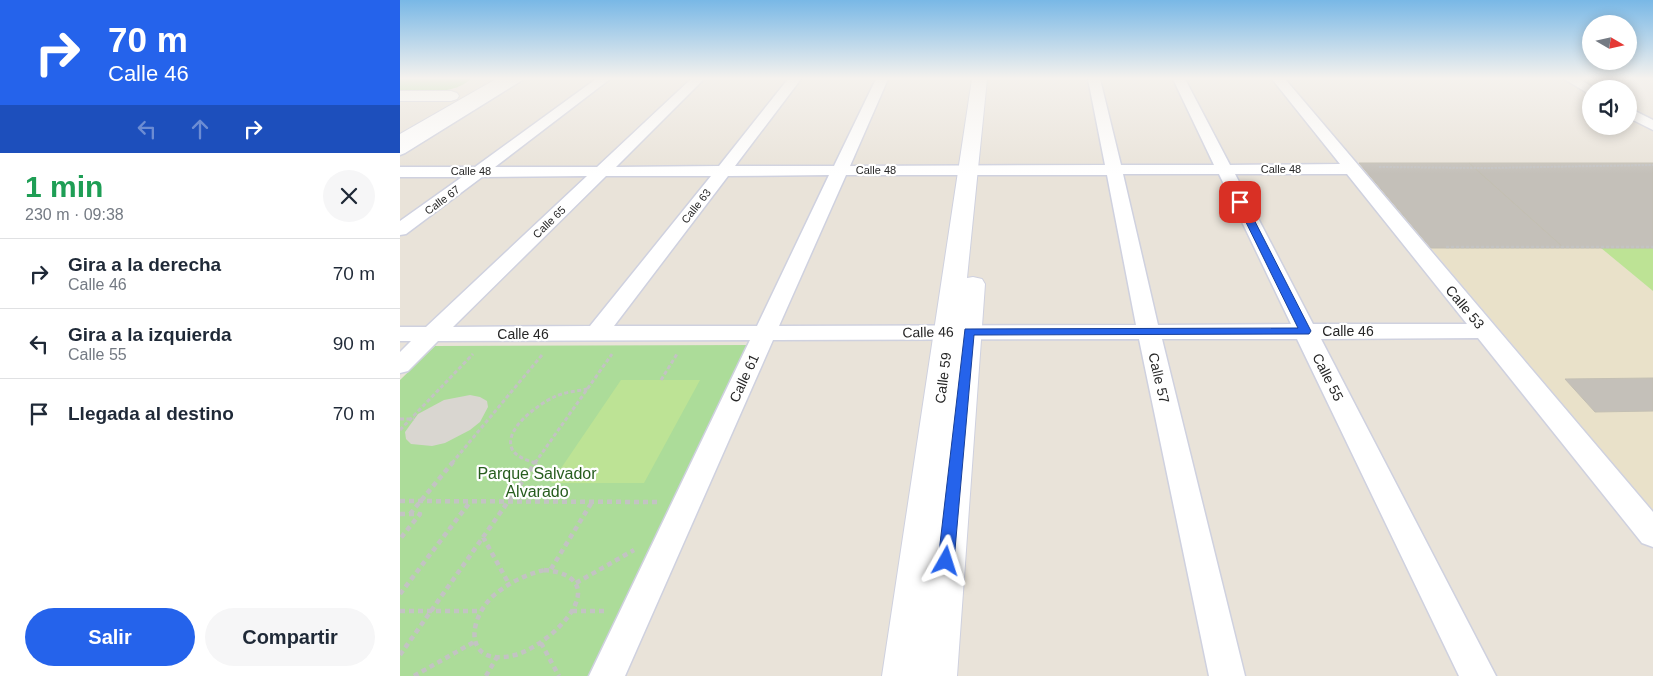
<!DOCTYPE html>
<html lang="es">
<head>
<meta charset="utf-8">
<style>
  :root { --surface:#fff; --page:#f6f6f7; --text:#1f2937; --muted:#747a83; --line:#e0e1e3; --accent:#2563eb }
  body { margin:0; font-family:Arial,sans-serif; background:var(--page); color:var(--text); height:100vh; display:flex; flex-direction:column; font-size:19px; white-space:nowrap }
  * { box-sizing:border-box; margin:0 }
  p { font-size:16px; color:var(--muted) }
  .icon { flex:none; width:28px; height:28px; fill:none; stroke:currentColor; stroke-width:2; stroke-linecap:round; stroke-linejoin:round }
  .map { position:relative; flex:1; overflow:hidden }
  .sheet { display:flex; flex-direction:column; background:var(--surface); width:400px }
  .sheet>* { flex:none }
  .hud { background:#2563eb; color:#fff; overflow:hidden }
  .needle { width:32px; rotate:99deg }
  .controls { position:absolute; left:1182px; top:15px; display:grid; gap:10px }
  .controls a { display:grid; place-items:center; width:55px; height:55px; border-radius:50%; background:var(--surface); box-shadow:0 2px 12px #0003; font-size:25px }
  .pin { position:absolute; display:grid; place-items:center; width:42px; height:42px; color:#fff; margin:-21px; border-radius:10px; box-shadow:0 2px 8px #0006 }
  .me { position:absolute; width:55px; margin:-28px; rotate:6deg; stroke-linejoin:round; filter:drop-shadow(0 0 4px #0008) }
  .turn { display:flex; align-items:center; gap:18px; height:105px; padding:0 25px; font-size:22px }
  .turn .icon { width:65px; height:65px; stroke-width:2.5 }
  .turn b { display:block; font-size:35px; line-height:42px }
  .lanes { display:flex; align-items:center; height:48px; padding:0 25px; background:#0003; justify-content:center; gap:25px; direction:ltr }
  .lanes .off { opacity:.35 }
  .round { display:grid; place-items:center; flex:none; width:52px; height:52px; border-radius:26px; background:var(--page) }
  .headline { display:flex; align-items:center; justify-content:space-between; height:85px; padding:0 25px }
  h1 { font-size:30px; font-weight:700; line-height:38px; color:#1e9e55 }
  .cta { display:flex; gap:10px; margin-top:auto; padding:10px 25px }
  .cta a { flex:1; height:58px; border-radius:30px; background:var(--accent); color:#fff; font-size:20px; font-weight:700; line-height:58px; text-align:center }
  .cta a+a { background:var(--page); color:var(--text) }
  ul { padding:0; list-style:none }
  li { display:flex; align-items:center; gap:15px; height:70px; padding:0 25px; border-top:1px solid var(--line) }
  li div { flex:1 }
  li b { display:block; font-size:19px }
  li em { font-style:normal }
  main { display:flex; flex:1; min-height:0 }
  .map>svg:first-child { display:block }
  .education { fill:#e9e1c9 }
  .green { fill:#acdc99 }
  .pitch { fill:#bde395 }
  .plaza { fill:#d9d6d0 }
  .building { fill:#c4c0b9; stroke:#c3bfb3 }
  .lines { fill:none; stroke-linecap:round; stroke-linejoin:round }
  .street-casing { stroke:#cfd1df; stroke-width:3 }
  .secondary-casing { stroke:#cfd1df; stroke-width:2 }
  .path-far3 { stroke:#c3c3c3; stroke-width:2; stroke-dasharray:2.5 1; stroke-linecap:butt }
  .path-far2 { stroke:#c3c3c3; stroke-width:2.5; stroke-dasharray:3 2; stroke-linecap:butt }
  .path-far1 { stroke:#c3c3c3; stroke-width:3; stroke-dasharray:4 2.5; stroke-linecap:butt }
  .path { stroke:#c3c3c3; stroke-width:4.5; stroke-dasharray:5 4; stroke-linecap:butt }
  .street { fill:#fff; fill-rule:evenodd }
  .secondary { fill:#fff; fill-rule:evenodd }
  .route { fill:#2563eb; stroke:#184099 }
  .labels { text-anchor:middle; stroke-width:4.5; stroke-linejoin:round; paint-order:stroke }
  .far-street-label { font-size:11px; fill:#272727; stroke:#fff }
  .street-label { font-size:14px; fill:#272727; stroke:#fff }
  .near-park-label { font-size:16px; fill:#275d1e; stroke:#fff }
</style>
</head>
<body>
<main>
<section class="sheet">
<div class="hud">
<div class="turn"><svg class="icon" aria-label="right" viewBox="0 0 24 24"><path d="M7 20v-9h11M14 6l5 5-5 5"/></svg><div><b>70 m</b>Calle 46</div></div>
<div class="lanes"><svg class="icon off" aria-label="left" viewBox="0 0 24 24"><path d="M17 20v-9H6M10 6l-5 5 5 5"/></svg><svg class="icon off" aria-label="ahead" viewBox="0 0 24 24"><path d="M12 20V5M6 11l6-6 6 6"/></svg><svg class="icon" aria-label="right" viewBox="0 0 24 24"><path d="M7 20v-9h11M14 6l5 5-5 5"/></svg></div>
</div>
<div class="headline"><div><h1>1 min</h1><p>230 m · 09:38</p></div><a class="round"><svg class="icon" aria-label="close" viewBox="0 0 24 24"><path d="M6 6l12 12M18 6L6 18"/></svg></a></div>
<ul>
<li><svg class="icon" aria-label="right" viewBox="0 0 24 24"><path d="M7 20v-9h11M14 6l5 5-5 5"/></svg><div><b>Gira a la derecha</b><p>Calle 46</p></div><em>70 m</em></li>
<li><svg class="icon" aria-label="left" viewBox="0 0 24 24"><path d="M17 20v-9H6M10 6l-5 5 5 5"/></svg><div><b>Gira a la izquierda</b><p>Calle 55</p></div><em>90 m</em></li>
<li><svg class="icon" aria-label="arrive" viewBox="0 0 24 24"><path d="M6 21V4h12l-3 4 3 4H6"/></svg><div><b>Llegada al destino</b></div><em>70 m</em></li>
</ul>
<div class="cta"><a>Salir</a><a>Compartir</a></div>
</section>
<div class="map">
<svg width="1253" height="676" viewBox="0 0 1253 676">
  <rect width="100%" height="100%" fill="#e9e3d9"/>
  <!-- education -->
  <path class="education" d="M1031,248H1201L1253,291V511Z"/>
  <!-- green -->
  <path class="green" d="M0,79H71C51,96 24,91 0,91Z
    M352,345L197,676H0V380L35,346Z"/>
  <!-- pitch -->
  <path class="pitch" d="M1201,248H1253V291Z
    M221,380H300L244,483H151Z"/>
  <!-- plaza -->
  <path class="plaza" d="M70,395L80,397L87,401L88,407L80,422L70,430L45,443L32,446L11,444L6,439L5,432L18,414L44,400Z"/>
  <!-- building -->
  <path class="building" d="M959,163H1069L1164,248H1031Z
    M1069,163H1253V248H1164Z
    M1253,378V411L1195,412L1165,379Z"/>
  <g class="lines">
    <defs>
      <path id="street" d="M109,79H124L5,153L0,155V144Z
        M196,79H210L95,167H197L291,79H304L216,167L319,166L388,79H401L335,166H434L476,79H488L450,166L705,165L688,79H700L721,165H814L773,79H785L830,165L940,164L872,79H885L1253,512V547L1242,543L1078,338L921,339L1096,676H1059L897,339H762L845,676H809L739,339L373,340L225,676H189L350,340L38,341L8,371L0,373V352L11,341H0V327H26L187,176L82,177L6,234L0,235V221L62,177H0V167H75ZM723,174H819L891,324L758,325ZM835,174H947L1067,324H913ZM429,175L357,326H214L328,176ZM446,175H707L736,325L379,326ZM206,176H311L190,326L53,327Z
        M1164,79H1179L1196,89H1191V95Z
        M1229,108L1253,120V130L1229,118Z"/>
      <path id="secondary" d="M96,79H114L112,82L6,145L0,146V134Z
        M572,79H587L567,278L573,277L582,279L585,284L557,676H482Z
        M0,91H51L57,93L59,96L57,99L51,101H0Z"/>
    </defs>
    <!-- street casing -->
    <use href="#street" class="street-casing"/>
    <!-- secondary casing -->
    <use href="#secondary" class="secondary-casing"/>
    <!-- path-far3 -->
    <path class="path-far3" d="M979,167L1090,168L1253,165"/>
    <!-- path-far2 -->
    <path class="path-far2" d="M1046,247H1253"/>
    <!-- path-far1 -->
    <path class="path-far1" d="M261,380L277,354
      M0,419H14
      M0,430L73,354
      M52,463L142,355
      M135,463C127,460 116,457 112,449C103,429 139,404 154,397C164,392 177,391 188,389
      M135,463L212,354"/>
    <!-- path -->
    <path class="path" d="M133,462L135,463
      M0,501L257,502
      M0,514H20L0,539
      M10,514L53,462
      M83,537L109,584
      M151,569L192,502
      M144,570C218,577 154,644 115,655C66,668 65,623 93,596C108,583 125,575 144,570Z
      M176,583L234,550
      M0,594L70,502
      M0,611H81
      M172,611H207
      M141,643L159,676
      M0,655L136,462
      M14,676L74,642
      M86,676L97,657"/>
    <!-- street -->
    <use href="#street" class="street"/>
    <!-- secondary -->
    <use href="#secondary" class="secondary"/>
  </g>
  <!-- sky -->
  <linearGradient id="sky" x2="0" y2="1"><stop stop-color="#79b8e6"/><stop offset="0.45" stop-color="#f5f2ee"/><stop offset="1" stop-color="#f5f2ee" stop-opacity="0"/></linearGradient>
  <rect width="1253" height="174" fill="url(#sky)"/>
  <!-- route -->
  <path class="route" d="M840,199L845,202L911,331L909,334L574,335L554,561L551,566L546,568L540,566L538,561L565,329L898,328L836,202Z"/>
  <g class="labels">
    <!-- far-street labels -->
    <g class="far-street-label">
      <text x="881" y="173">Calle 48</text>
      <text x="476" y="174">Calle 48</text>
      <text x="71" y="175">Calle 48</text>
      <text transform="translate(42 200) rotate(-37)" y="4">Calle 67</text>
      <text transform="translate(296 206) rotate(-52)" y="4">Calle 63</text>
      <text transform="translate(149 222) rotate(-44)" y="4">Calle 65</text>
    </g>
    <!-- street labels -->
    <g class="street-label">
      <text transform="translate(1065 307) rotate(50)" y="5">Calle 53</text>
      <text x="948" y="336">Calle 46</text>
      <text transform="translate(528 332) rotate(-1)" y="5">Calle 46</text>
      <text x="123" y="339">Calle 46</text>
      <text transform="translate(928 377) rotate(63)" y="5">Calle 55</text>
      <text transform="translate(344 378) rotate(-65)" y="5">Calle 61</text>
      <text transform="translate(543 378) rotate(-83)" y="5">Calle 59</text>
      <text transform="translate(759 378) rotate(77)" y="5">Calle 57</text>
    </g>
    <!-- near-park labels -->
    <g class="near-park-label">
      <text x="137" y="479">Parque Salvador<tspan x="137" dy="18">Alvarado</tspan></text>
    </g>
  </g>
</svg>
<div class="controls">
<a><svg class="needle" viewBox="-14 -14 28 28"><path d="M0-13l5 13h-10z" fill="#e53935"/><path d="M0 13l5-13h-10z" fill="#747a83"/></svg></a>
<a><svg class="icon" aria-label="sound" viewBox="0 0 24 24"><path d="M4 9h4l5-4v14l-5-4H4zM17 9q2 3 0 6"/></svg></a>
</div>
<div class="pin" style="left:840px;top:202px;background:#d93025"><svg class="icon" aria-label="arrive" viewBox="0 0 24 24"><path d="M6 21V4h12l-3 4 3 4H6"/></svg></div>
<svg class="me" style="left:546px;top:561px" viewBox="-20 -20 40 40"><path d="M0-17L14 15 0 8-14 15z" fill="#2563eb" stroke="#fff" stroke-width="4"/></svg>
</div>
</main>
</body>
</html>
